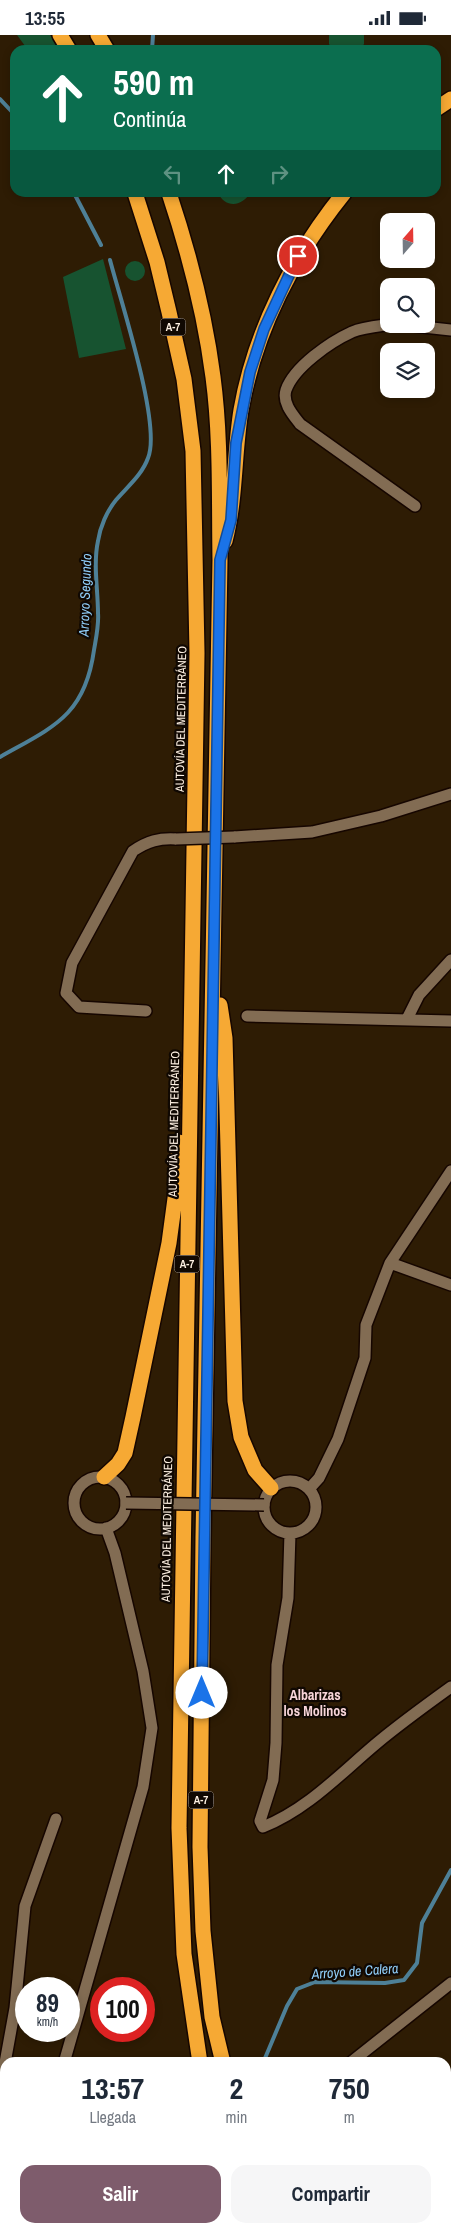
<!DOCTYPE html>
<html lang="es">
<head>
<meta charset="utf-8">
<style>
  :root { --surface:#fff; --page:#f6f6f7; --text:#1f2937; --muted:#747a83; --accent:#7e5c6c }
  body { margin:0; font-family:"Archivo Narrow",sans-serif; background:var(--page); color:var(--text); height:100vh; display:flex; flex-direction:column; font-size:19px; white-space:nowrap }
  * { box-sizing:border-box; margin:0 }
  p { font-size:16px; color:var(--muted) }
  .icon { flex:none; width:28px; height:28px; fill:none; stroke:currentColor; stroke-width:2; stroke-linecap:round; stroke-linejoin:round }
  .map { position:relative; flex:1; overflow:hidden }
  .details { position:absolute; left:0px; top:2022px; width:451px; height:176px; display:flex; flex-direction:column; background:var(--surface); border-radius:15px 15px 0 0; box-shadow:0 2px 8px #0003 }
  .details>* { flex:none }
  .hud { position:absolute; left:10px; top:10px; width:431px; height:152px; border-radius:15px; box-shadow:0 2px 8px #0003; background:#0b6e4f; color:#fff; overflow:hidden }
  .needle { width:32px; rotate:20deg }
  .buttons { position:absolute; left:380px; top:178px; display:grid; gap:10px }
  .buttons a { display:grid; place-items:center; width:55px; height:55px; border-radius:10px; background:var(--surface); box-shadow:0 2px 8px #0003; font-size:25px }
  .speed { position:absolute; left:15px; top:1942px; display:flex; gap:10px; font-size:25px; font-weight:700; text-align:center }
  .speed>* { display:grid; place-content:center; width:65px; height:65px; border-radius:50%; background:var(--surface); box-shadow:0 2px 8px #0003; line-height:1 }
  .speed small { font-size:12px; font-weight:400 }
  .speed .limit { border:8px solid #d22; background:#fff; color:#111 }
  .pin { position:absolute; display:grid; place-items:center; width:42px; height:42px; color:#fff; margin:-21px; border:2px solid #fff; border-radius:50%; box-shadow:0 1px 5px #0007 }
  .me { position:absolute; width:55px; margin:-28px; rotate:0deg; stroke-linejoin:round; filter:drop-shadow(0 0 4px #0008) }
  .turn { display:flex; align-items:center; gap:18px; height:105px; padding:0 20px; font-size:22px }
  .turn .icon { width:65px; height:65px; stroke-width:2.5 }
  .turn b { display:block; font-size:35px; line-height:42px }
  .lanes { display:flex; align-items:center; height:48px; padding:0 20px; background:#0003; justify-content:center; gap:25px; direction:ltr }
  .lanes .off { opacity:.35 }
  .eta { display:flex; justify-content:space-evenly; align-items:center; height:85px; text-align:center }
  .eta b { font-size:30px; font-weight:700; line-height:35px }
  .cta { display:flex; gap:10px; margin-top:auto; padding:10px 20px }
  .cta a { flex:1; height:58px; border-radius:15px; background:var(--accent); color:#fff; font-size:20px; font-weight:700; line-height:58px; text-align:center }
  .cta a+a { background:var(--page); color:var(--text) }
  .status { display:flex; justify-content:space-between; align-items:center; height:35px; padding:0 25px; background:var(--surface); direction:ltr }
  .status svg { height:14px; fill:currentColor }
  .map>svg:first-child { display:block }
  .green { fill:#175330 }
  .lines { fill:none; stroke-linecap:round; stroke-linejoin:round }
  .stream { stroke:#4e8097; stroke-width:4 }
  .minor-casing { stroke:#160600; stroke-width:14 }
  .motorway-casing { stroke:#160600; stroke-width:18 }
  .minor { stroke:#826c53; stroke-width:11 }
  .motorway { stroke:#f6a934; stroke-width:15 }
  .minor-bridge-casing { stroke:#160600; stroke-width:14; stroke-linecap:butt }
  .minor-bridge { stroke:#826c53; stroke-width:11 }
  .route-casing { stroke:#114b97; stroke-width:12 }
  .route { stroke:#1a73e8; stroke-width:9 }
  .labels { text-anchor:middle; stroke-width:4.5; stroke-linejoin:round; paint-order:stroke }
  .shield { fill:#100802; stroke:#b7aba0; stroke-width:1 }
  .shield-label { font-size:11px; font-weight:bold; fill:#fef1e3 }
  .street-label { font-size:12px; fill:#fef1e3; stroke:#100802 }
  .water-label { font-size:14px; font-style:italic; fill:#90cdf8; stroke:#100802 }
  .neighbourhood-label { font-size:14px; font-weight:bold; fill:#f8d5da; stroke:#100802 }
</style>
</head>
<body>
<div class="status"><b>13:55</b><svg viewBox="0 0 49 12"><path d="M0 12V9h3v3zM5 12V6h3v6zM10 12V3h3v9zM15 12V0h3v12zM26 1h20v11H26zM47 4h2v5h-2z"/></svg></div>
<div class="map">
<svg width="451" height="2198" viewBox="0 0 451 2198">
  <rect width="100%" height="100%" fill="#2e1c04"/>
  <!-- green -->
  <path class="green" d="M17,0H50L60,15H28Z
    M329,0H364V9L360,15H333L329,9Z
    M218,158H250C242,172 225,173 218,158Z
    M103,224L126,314L79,323L63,242Z
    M125 236a10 10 0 1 1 20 0a10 10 0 1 1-20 0Z"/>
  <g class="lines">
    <!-- stream -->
    <path class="stream" d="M152,15L153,0
      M0,64L15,80
      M74,158L101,210
      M0,722C53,692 85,681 94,615C96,603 99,590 98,578C98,555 93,529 98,506C100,492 107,476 116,465C127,452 142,440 148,423C162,390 120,264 110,225
      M263,2028L287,1971L297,1954L315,1947L385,1948L404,1945L417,1928L422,1888L451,1835
      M0,2095L5,2098"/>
    <defs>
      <path id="minor" d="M393,289C380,291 364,292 352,297C330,307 294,332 286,355C282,368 293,380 300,389L415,471
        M396,289L451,295
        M234,802L312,797L381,781L451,759
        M146,976L79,972L66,958L72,928L133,816C148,806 159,803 176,804
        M247,981L451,986
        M407,984L419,960L451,925
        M390,1228L451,1250
        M74 1468a26 26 0 1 1 52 0a26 26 0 1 1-52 0Z
        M264 1472a26 26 0 1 1 52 0a26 26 0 1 1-52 0Z
        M309,1454L319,1443L338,1404L365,1323L366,1290L390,1228L451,1136
        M290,1498L288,1563L277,1630L276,1708L273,1745L260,1786L263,1792C308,1774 341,1738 377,1708C401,1688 426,1670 451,1652
        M5,2028L15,1973L25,1871L56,1784
        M64,2028L143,1752L152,1693L143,1636L115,1518L106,1493
        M350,2028L451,1948
        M5,2030L2,2044H5
        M105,2194L107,2198
        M55,2198L57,2194
        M134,2198L140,2194"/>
      <path id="motorway" d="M60,0L69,15
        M98,0L107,15
        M436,74L451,64
        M135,158L157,227L169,277L184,344L193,416L197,618L179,1793L184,1919L200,2028
        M169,158C189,218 205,280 213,342C221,402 219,464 220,525L203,1503L200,1812L203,1896L212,1982L223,2028
        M225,506C236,464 234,418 241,375C255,295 294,220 344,158
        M220,970L225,1003L235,1366L241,1402L255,1435L271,1453
        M104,1442L118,1429L125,1418L133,1382L169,1208L176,1156L179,1107
        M250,2194L251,2198
        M271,2194L273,2198"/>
    </defs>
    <!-- minor casing -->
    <use href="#minor" class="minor-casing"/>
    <!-- motorway casing -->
    <use href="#motorway" class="motorway-casing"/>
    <!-- minor -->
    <use href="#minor" class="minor"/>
    <!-- motorway -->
    <use href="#motorway" class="motorway"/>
    <defs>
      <path id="minor-bridge" d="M176,804L234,802
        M126,1468L264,1470"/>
    </defs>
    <!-- minor-bridge casing -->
    <use href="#minor-bridge" class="minor-bridge-casing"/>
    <!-- minor-bridge -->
    <use href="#minor-bridge" class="minor-bridge"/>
  </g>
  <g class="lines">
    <defs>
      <path id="route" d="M202,1658L220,525L231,485L236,408L250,337L264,294L298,221"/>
    </defs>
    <!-- route casing -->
    <use href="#route" class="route-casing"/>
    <!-- route -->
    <use href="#route" class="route"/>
  </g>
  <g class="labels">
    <!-- shield labels -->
    <g class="shield">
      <rect x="160.5" y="283.5" width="25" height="17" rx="4"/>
      <rect x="174.5" y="1220.5" width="25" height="17" rx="4"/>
      <rect x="188.5" y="1756.5" width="25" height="17" rx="4"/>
    </g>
    <g class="shield-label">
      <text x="173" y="296">A-7</text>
      <text x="187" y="1233">A-7</text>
      <text x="201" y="1769">A-7</text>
    </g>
    <!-- street labels -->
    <g class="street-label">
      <text transform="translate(181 684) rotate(-89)" y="4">AUTOVÍA DEL MEDITERRÁNEO</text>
      <text transform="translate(174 1089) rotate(-89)" y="4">AUTOVÍA DEL MEDITERRÁNEO</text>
      <text transform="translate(167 1494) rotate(-89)" y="4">AUTOVÍA DEL MEDITERRÁNEO</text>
    </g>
    <!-- water labels -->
    <g class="water-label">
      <text transform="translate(85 560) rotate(-88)" y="5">Arroyo Segundo</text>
      <text transform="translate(355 1936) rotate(-4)" y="5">Arroyo de Calera</text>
    </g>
    <!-- neighbourhood labels -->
    <g class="neighbourhood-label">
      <text x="315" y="1665">Albarizas<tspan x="315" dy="16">los Molinos</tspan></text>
    </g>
  </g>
</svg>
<div class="buttons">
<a><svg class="needle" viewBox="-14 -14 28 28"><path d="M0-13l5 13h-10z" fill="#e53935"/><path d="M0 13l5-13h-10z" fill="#747a83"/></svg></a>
<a><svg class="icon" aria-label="search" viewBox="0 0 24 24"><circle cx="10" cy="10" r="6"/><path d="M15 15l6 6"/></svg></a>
<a><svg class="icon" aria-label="layers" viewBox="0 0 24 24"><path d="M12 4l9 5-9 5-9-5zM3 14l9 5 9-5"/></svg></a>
</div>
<div class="speed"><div>89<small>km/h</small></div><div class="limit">100</div></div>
<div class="pin" style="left:298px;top:221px;background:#d93025"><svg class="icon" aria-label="arrive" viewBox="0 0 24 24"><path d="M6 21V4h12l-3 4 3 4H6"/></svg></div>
<svg class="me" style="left:202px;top:1658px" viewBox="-20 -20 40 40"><circle r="19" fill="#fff"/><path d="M0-13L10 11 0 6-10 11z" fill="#1a73e8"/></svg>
<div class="hud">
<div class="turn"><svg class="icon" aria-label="ahead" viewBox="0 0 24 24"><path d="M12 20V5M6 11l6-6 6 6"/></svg><div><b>590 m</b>Continúa</div></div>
<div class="lanes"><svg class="icon off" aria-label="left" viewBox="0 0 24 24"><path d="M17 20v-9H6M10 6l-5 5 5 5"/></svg><svg class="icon" aria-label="ahead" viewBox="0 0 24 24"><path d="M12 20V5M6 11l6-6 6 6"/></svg><svg class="icon off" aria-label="right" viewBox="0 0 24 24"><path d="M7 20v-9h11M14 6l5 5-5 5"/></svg></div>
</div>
<section class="details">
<div class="eta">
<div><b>13:57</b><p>Llegada</p></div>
<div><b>2</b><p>min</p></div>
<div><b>750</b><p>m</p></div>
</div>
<div class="cta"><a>Salir</a><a>Compartir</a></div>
</section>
</div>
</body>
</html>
